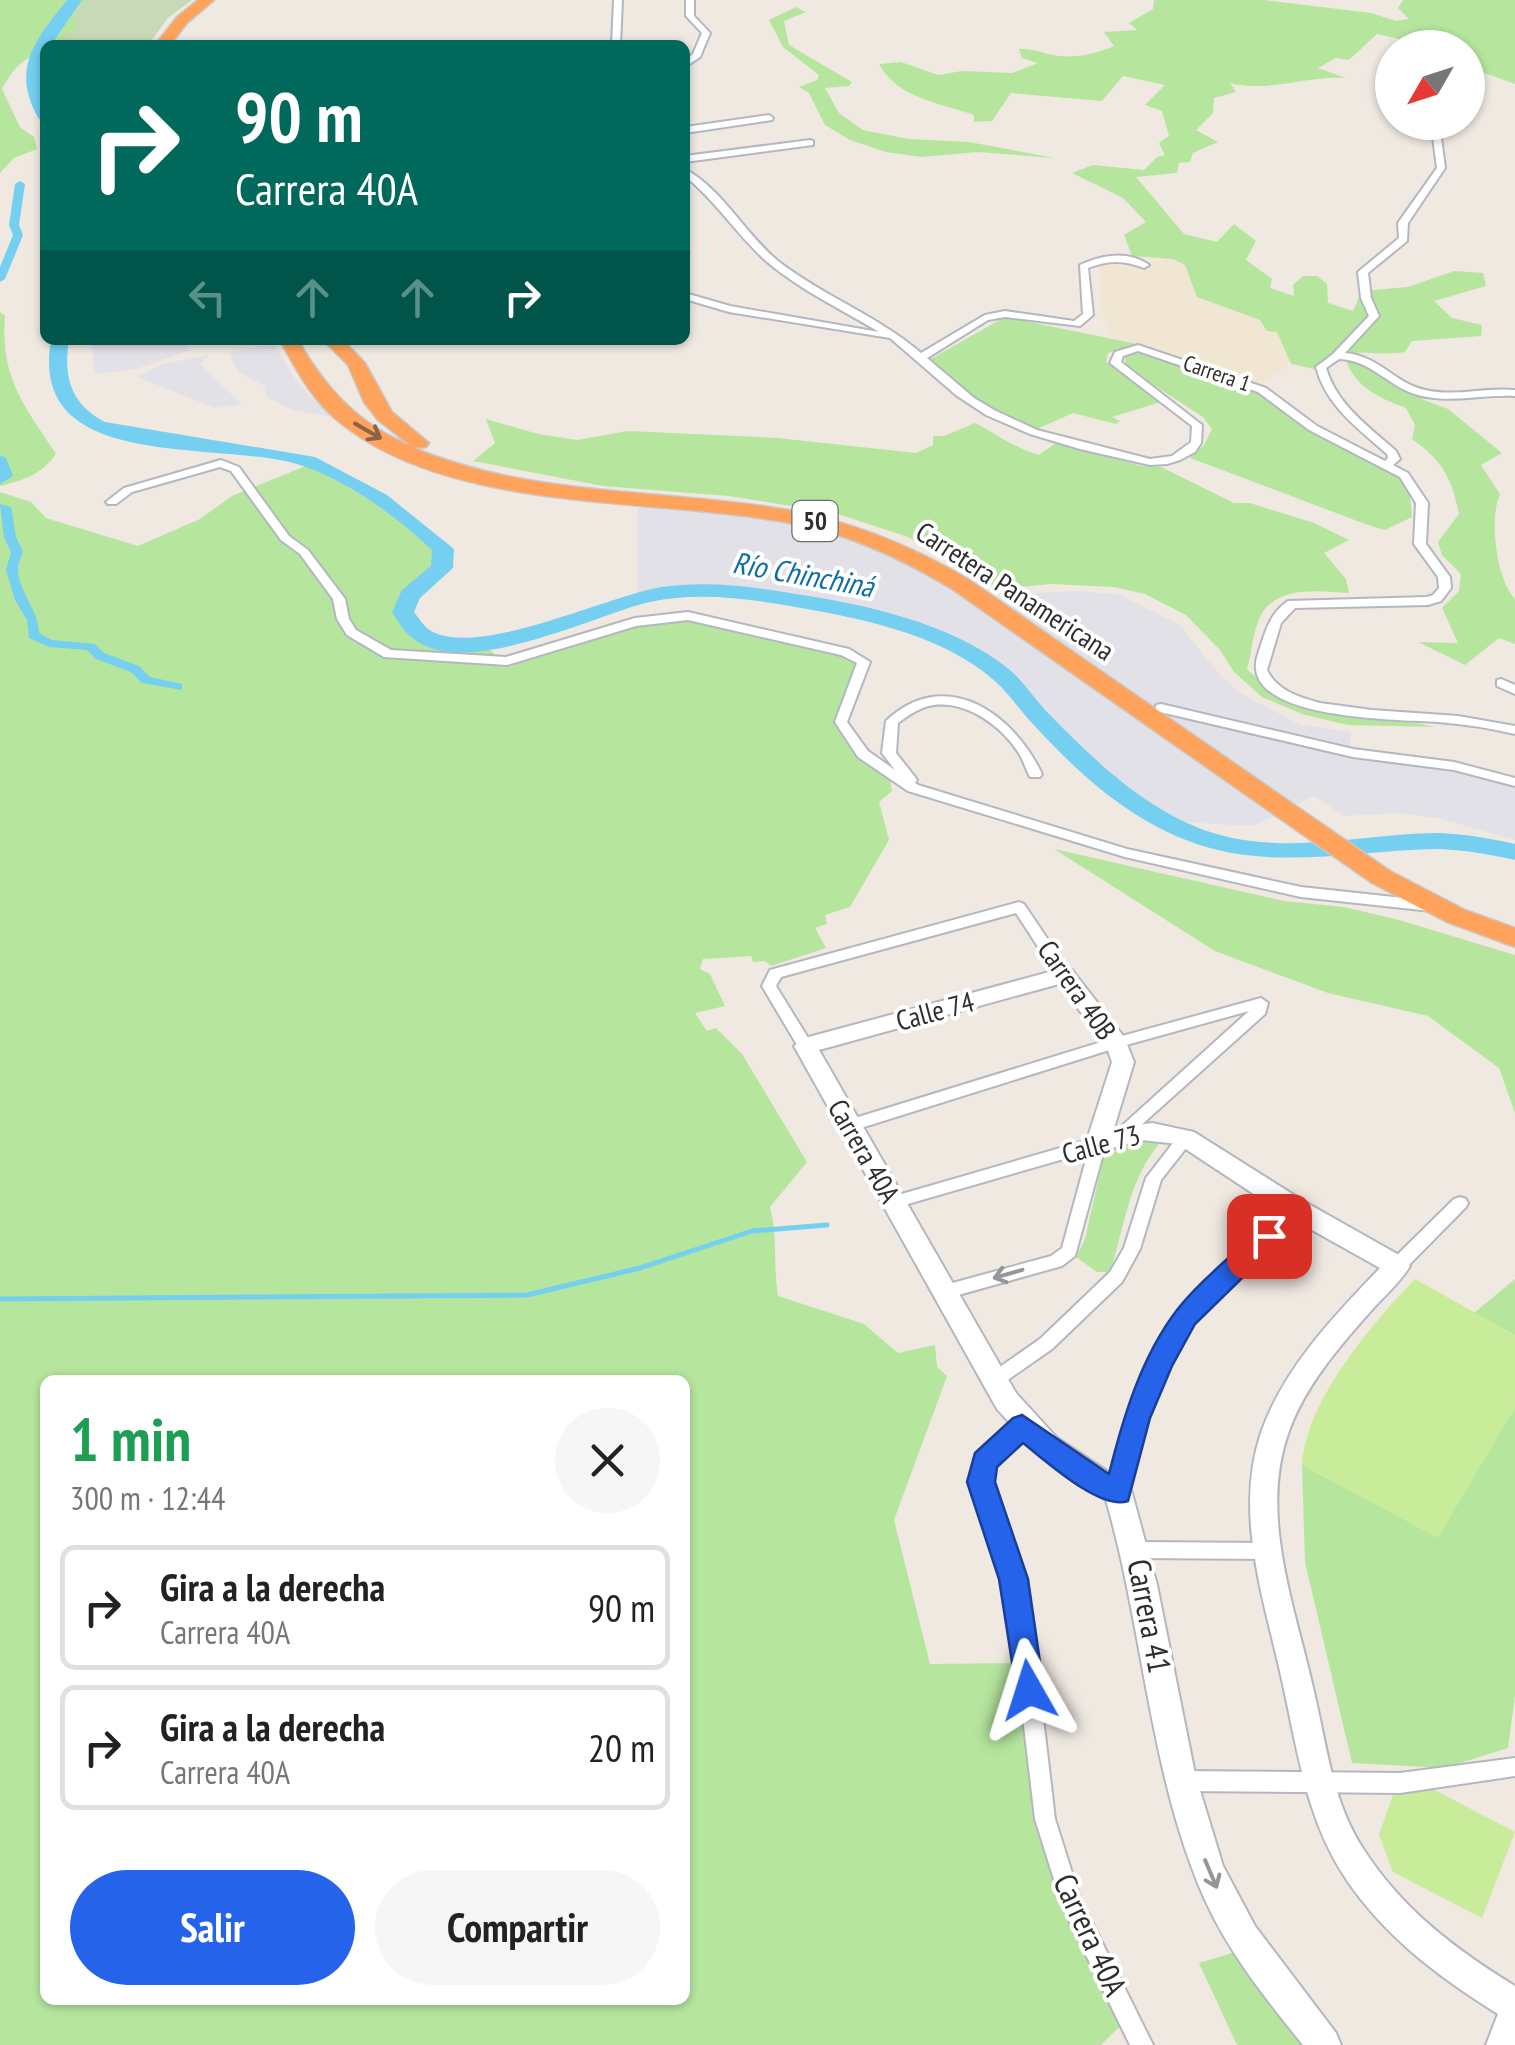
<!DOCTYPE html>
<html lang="es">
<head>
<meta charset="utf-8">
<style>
  :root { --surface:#fff; --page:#f6f6f6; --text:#222; --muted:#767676; --line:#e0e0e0; --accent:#2563eb }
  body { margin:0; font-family:"PT Sans Narrow",sans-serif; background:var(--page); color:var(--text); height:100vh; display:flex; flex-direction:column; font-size:38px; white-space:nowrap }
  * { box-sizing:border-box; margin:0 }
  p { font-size:32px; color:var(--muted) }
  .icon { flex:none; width:55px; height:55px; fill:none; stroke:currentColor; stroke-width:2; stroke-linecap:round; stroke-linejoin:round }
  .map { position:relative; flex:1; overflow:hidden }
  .drawer { position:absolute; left:40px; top:1375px; width:650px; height:630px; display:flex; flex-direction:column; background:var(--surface); border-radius:15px; box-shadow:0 2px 8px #0004 }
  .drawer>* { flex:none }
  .top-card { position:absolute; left:40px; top:40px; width:650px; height:305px; border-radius:15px; box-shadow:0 2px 8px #0004; background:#00695c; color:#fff; overflow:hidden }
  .needle { width:65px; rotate:231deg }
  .controls { position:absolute; left:1375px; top:30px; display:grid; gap:20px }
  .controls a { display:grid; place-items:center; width:110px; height:110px; border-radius:50%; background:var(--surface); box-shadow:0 2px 8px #0004; font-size:50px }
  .pin { position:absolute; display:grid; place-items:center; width:85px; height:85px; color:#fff; margin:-42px; border-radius:20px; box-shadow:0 5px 15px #0006 }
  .me { position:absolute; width:110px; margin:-55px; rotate:354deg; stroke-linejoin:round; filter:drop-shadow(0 0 8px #0008) }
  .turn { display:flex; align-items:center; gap:35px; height:210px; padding:0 30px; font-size:45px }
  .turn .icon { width:130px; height:130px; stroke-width:2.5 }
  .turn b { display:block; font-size:70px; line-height:85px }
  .lanes { display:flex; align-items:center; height:95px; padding:0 30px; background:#0003; justify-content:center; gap:50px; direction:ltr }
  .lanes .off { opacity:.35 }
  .round { display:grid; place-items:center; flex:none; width:105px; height:105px; border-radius:52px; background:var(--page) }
  .overview { display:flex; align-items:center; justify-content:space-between; height:170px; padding:0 30px }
  h1 { font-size:60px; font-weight:600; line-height:75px; color:#1e9e55 }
  .primary-button { display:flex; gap:20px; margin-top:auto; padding:20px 30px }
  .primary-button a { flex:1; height:115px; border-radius:60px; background:var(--accent); color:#fff; font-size:40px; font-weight:600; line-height:115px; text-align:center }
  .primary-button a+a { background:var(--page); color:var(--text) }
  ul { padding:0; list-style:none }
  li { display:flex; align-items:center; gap:30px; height:125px; margin:0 20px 15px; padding:0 10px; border:5px solid var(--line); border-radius:15px }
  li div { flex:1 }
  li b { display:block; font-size:38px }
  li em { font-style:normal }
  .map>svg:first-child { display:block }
  .industrial { fill:#e3e1e8 }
  .education { fill:#f0e6d1 }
  .green { fill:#b6e59e; fill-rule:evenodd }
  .cemetery { fill:#c8d9b8 }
  .pitch { fill:#c9ec9a }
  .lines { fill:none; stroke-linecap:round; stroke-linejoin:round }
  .stream { stroke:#75cff0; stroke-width:5 }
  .canal { fill:#75cff0; fill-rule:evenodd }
  .river { fill:#75cff0; fill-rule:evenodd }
  .street-casing { stroke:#b4b7c1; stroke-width:4 }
  .secondary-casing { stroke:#b4b7c1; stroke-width:4 }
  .highway-casing { stroke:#c9c9c9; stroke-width:3 }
  .street { fill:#fff; fill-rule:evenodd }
  .secondary { fill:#fff; fill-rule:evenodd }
  .highway { fill:#ffa35c; fill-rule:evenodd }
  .oneway { stroke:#8c6343 }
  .oneway2 { stroke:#969696 }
  .route { fill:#2563eb; stroke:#184099; stroke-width:2.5 }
  .labels { text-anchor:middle; stroke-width:8; stroke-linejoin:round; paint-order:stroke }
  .far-street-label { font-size:22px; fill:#2e2e2e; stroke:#fff }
  .shield { fill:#fff; stroke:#6d6d6d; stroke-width:2.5 }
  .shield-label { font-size:25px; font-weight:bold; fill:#2e2e2e }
  .street-label { font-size:28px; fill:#2e2e2e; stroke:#fff }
  .water-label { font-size:30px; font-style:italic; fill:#0d6fa3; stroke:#fff }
  .near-street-label { font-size:32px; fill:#2e2e2e; stroke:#fff }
</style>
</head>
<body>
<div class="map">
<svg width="1515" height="2045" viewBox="0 0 1515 2045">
  <rect width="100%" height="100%" fill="#efe9e1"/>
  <!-- industrial -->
  <path class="industrial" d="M97,340H183L191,350L136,369L95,374L91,343Z
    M268,345L275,346L299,385L333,417L292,410L267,397L264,386L238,371L232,361L230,352Z
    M209,355L200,365L242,404L215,408L137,377L162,364Z
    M638,502L801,521L899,555L979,605L1014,594L1075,591L1118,594L1180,625L1219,674L1240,693L1301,725L1351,732L1349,754L1440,766L1515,784V840L1438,818L1398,813L1344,816L1314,796L1253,826L1160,821L1105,781L1001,675L950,646L865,615L777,597L700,590L637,598Z"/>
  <!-- education -->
  <path class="education" d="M1173,259L1185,265L1197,297L1260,320L1277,331L1290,362L1261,385L1233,373L1194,366L1151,346L1110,338L1099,300L1100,265Z"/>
  <!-- green -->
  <path class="green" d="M0,0H89L76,9L79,29L57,45H45V54C24,54 11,72 2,89L20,127L34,137L37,149L14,158L0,173Z
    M1154,0H1264L1371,13L1396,21L1409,19L1398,8L1403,0H1515V84L1468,67V48L1435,47L1377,34L1349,60L1336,58L1318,68L1346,78C1306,75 1270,93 1230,83L1236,92L1214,98L1213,113L1196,130L1218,142L1193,153L1190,162L1179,163L1177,173L1136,177L1184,234L1217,242L1234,224L1256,241L1246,260L1272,279L1270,288L1294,296L1293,285L1303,276H1317L1327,284L1328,303L1353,311L1362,291L1408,287L1454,271L1483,273L1486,286L1434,301L1452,318L1482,325L1481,336L1412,341L1405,352C1375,357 1350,346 1322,361L1319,370L1291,364L1277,332L1267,331L1260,320L1197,297L1185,265L1173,259L1132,256L1124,235L1146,222L1123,198L1072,173L1093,165L1144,170L1157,157L1165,155L1159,143L1169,136L1162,111L1145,105L1165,85L1123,76L1102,101L1011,93L992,121L974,122V115C940,103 897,98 879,64L901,62L938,75L962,71L1012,73L1038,63L1022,58L1019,49C1034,48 1044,54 1059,56C1078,58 1097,53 1114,46L1104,32L1137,30L1129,23L1153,9Z
    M796,7L806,12L784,21L789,45L852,82L849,86L825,88L839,113L863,130L908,139L969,142L1055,158L978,152L921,157L886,152L850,140L825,125L809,93L799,87L817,80L819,75L783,47L769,20Z
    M0,312L5,316C0,378 24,405 56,454C41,475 24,480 0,486Z
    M1005,317L1137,344L1108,353L1106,362L1161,402L1112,417L1120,421L1116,424L1073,413L1037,429L972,398L929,360Z
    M1131,354H1154L1212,380L1261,393L1309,430L1400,478L1410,495L1412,517L1385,530L1368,525L1190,458L1204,445L1212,429L1203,417L1126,367L1125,358Z
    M1345,357L1363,360L1424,400L1448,409L1502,453L1481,465L1500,494C1489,518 1496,579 1515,599V644L1499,638L1465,665L1418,642L1458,643L1442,608L1459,591L1461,574L1442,555L1438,542L1459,514C1452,478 1442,460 1412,439L1415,425L1406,408C1379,398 1353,386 1345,357Z
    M486,419L538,434L577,440L628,431L778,438L916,453L933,445V436H944L975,423C998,435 1015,448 1039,455L1056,443L1141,466L1161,467L1234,503H1250L1314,523L1349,540L1324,553L1346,579L1349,593C1320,591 1278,585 1261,615C1253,630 1252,653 1247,669C1278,699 1319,715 1362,719C1386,722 1410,720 1434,727L1347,725L1302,714L1262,697L1234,672L1220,650L1186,615L1145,594L1113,587L1051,584L1000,589L908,537L835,513L729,496L603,486L473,461L495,443Z
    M313,463L427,532L443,549L442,568L410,595L403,612C422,659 454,632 485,647C491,649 498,658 503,662L644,617L694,616L843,646L857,656L860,663C851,682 836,699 841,720L890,779L892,791L879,802L889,840L850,907L825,915L827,924L815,928L826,948L771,966L765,961L753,962L751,956L703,959L700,969L710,974L725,1006L695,1013L707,1031L716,1028L742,1054L807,1162L770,1207C778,1237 773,1266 778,1296L864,1324L898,1353L935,1345L937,1367L947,1376L894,1520L930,1664L1020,1663L1040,1828L1058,1902L1122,2024L1101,2045H0V492L31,502L46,518L138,546L200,519L232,496ZM45,1380H685V2000H45Z
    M1054,849L1284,901L1344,907L1399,920L1515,955V1113L1499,1068L1428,1016L1328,993L1215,951Z
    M1165,1137C1128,1177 1126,1223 1110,1272H1097L1076,1257L1085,1239L1106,1145L1114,1139Z
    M1515,1279V1335L1474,1313Z
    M1515,1407V1696L1508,1748L1444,1768L1352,1763L1305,1562L1302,1465L1438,1537Z
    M1242,1950L1322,2045H1237L1199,1963Z"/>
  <!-- cemetery -->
  <path class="cemetery" d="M89,0H192L168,18L148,45H57L67,33L78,29L73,18L76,9Z"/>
  <!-- pitch -->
  <path class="pitch" d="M1415,1279L1515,1335V1407L1438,1538L1302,1465C1307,1399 1371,1325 1415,1279Z
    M1423,1784L1515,1832L1482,1918L1393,1872L1379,1835L1395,1789Z"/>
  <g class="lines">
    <!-- stream -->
    <path class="stream" d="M0,1299L527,1295L640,1268L752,1231L827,1225"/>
    <!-- canal -->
    <path class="canal" d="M20,181L25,184L19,225L23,235L5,279L0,282V267L13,235L9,225L15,184Z
      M0,455L6,458L13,476L0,484Z
      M0,504L11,507L16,537L23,552C21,558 18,563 18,569C18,592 39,610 39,633L52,640L95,644L104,653L139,666L150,677L182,684V690L142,683L131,672L96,659L87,650L49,647L29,638L27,620L15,600L6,570L11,552L4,537Z"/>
    <!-- river -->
    <path class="river" d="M67,0H82L51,45H45L40,75L45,121L39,119C10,70 35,40 67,0Z
      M51,340H69C63,377 71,405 105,422L315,457L387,495L454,549L453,568L420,598L414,612C418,617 423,625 428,629C474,661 608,595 662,587C705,581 748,586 790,593C863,604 951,622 1010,670C1025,683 1036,701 1050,715C1095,761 1145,809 1207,831C1280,856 1358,835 1433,833C1461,833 1488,838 1515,844V860C1488,854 1461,849 1433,849C1350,851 1266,872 1186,840C1124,816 1075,770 1031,722C1019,709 1009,694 996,682C940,631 849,616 778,604C735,597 692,593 650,602C593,615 461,683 410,636C403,630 397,620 392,612L402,590L431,566L432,550C397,517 350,482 303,466C222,438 27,476 51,340Z"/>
    <defs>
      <path id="street" d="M614,0H622L620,45H612Z
        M686,0H694V16L710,33L700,57L685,67V61L693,54L702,33L686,16Z
        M769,115L773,118L772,120L685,133V127Z
        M1431,122H1439L1445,168L1408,223L1407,241L1368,273L1371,298L1379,316L1345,353C1380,356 1394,383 1425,390C1454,397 1486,387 1515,390V396C1483,394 1450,404 1418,395C1388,387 1372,360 1339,359L1326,368C1337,405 1368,426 1396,451L1400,459L1393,465L1408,473L1428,503L1426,544L1450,577L1451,588L1441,601L1428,605L1295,608L1281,623L1267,670C1277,691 1299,697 1320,703L1372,710L1458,716L1515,726V734C1490,728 1464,724 1438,722C1400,719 1235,721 1258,654C1265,633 1269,614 1288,601L1427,597L1433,595L1439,588L1438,577L1414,544L1416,503L1400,477L1309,430L1258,392L1138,351L1123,356L1121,362L1202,425L1201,443L1195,452L1180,460L1167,464L1150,465L1080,449L1030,434L986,415L956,395L890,338L729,312L685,299V293L730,306L879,332C841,309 800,290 766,261C737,235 716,201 685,176V169C723,190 745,234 778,261C823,296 878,316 921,353L985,315L1005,311L1074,321L1083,314L1080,265C1102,255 1128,250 1149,265L1144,268C1124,260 1108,260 1088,268L1093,315L1080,326L1005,317L988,320L927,358L974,398L994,410L1037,430L1150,459L1172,456L1191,442L1192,426L1110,363L1115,352L1138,345L1266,388L1317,426L1385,461L1388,458L1387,454C1358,428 1326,406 1316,367L1333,354L1369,316L1361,298L1358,272L1399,238L1398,223L1437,168Z
        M810,140L813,141V145L685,162V156Z
        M221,460L239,467L289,536L308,550L345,599L349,619L356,630L391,650L506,657L635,618L688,612L849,649L870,662L847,722L868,751L895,770L882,753L886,721C945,665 1013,713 1042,774L1040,777H1030C1026,770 1024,762 1020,755C1003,727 968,701 934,705C920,707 909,715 898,723L896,753L915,777L917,780L915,783L918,785L1127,849L1301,887L1431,901L1438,906L1431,911L1301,897L1125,857L908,791L858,757L835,722L857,663L841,655L688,620L636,626L507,665L384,657L347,635L337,619L333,599L300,554L281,540L231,471L220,467L132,492L116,504H108L106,502L124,488Z
        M1501,679L1515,685V694L1497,686V680Z
        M1161,704L1353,749L1454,762L1515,778V786L1454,770L1353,757L1156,711V705Z
        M1019,902L1024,904L1069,971L1071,975L1069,979H1059L1016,913L781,977L776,986L813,1046L805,1051L800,1050L762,986L770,970Z
        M1261,998L1268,1003L1265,1014L1129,1136H1117L1115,1132L1249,1011L1119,1047L848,1132L842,1130L840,1126L842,1122L1111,1039Z
        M1186,1132L1192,1134L1194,1138L1161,1180L1140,1249L1122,1282L1052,1349L999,1386L993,1388L987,1386L984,1381L987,1376L1040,1339L1110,1272L1124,1248L1146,1178L1180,1134Z
        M1098,1137L1104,1139L1106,1143L1075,1256L1062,1266L944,1299L938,1297L936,1292L938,1287L1051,1256L1062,1248L1088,1152L894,1208L888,1206L886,1202L888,1198Z
        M1460,1197L1466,1199L1468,1203L1466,1207L1403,1271L1397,1272L1391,1271L1389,1266L1391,1261L1454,1199Z
        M1296,1203L1302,1205L1304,1209L1302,1213C1265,1249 1223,1281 1193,1322C1156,1372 1142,1434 1127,1493L1124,1498L1118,1501L1112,1498L1109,1493C1126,1426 1143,1355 1189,1301C1219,1266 1257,1237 1290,1205Z
        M1023,1419L1029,1421L1032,1426L1029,1431L993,1465L990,1482L1023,1579L1031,1616L1055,1819L1080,1898L1153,2045H1130L1063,1908L1035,1819L1011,1616L1005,1579L972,1482L978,1457L1017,1421Z
        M1137,1542L1269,1543L1276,1545L1278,1551L1276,1557L1269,1559L1137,1558L1130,1556L1128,1550L1130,1544Z
        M1515,1758V1776L1400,1793L1180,1791L1173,1788L1170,1781L1173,1774L1180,1771L1400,1773Z"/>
      <path id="secondary" d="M1064,968L1072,970L1124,1037L1134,1062L1114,1128L1152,1123L1194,1132L1305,1202L1406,1259L1410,1266C1400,1283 1383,1297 1370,1312C1339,1347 1305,1386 1289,1431C1258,1515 1296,1609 1314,1692C1327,1746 1332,1802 1364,1850C1402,1909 1456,1950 1515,1986V2045H1486L1498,2014C1439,1977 1385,1937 1346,1879C1308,1822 1299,1759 1285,1694C1268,1610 1232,1518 1261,1433C1283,1369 1334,1316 1380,1268L1287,1216L1178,1144L1142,1140L1098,1152L1090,1149L1086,1143L1112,1062L1106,1045L1059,984L819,1050L1016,1393L1057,1438L1128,1485L1132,1493L1157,1585L1195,1774L1223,1866L1255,1926L1336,2033L1341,2045H1303C1266,1999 1229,1953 1205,1900C1149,1774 1144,1631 1106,1500L1038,1454L997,1409L794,1046L805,1038Z"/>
      <path id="highway" d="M198,0H214L187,23L170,45H155L177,17Z
        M280,340H298C326,389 358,424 411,446L378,420L364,402L348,365L323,340H343L365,363L392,412L429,443L426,447L414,448C528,496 655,489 775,508C844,518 908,544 968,579L1390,871L1465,910L1515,928V947L1447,922L1372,883L952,589C904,560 854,536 799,525C657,495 444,517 331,415C309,394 294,366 280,340Z"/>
    </defs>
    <!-- street casing -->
    <use href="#street" class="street-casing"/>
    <!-- secondary casing -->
    <use href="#secondary" class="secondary-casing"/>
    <!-- highway casing -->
    <use href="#highway" class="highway-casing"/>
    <!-- street -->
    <use href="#street" class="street"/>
    <!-- secondary -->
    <use href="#secondary" class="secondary"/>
    <!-- highway -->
    <use href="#highway" class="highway"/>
  </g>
  <!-- one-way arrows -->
  <defs><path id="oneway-shaft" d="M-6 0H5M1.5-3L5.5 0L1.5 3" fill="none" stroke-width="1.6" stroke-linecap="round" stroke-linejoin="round" transform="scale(2.5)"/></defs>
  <use class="oneway" href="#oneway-shaft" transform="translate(368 431) rotate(30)"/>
  <g class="oneway2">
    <use href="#oneway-shaft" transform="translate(1008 1274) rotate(164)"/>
    <use href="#oneway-shaft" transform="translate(1211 1874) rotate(67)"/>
  </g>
  <!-- route -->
  <path class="route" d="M1269,1226L1278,1229L1281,1236L1278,1243L1195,1324L1172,1366L1150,1418L1128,1501C1100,1511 1045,1460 1023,1443L997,1467L995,1482L1028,1579L1044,1690L1040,1700L1029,1704L1018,1700L999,1579L967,1482L975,1453L1013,1418L1022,1415L1109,1474C1123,1418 1141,1357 1177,1310C1200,1281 1233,1255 1260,1229Z"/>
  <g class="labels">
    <!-- far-street labels -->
    <g class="far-street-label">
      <text transform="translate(1217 373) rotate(19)" y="8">Carrera 1</text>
    </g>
    <!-- shield labels -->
    <rect class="shield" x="792.5" y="501" width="45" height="40" rx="8"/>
    <g class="shield-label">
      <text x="815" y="530">50</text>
    </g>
    <!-- street labels -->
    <g class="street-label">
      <text transform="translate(1015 591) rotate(33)" y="10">Carretera Panamericana</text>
      <text transform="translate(1077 990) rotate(55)" y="10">Carrera 40B</text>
      <text transform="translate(935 1011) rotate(-15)" y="10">Calle 74</text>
      <text transform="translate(1101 1144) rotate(-15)" y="10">Calle 73</text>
      <text transform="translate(864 1151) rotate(60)" y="10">Carrera 40A</text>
    </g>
    <!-- water labels -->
    <g class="water-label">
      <text transform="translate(803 575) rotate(10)" y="10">Río Chinchiná</text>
    </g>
    <!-- near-street labels -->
    <g class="near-street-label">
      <text transform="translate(1149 1616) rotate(79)" y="11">Carrera 41</text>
      <text transform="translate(1090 1935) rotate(65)" y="11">Carrera 40A</text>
    </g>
  </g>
</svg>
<div class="controls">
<a><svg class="needle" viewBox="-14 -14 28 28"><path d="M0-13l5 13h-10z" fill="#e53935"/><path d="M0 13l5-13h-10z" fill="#767676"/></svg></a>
</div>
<div class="pin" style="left:1269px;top:1236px;background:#d93025"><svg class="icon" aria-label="arrive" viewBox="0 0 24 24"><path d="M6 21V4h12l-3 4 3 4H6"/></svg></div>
<svg class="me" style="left:1029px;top:1690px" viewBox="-20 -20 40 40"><path d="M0-17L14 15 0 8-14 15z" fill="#2563eb" stroke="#fff" stroke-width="4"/></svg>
<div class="top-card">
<div class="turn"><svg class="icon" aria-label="right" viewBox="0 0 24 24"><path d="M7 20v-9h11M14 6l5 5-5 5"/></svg><div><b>90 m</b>Carrera 40A</div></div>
<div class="lanes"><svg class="icon off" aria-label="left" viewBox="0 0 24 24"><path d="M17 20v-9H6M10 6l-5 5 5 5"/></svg><svg class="icon off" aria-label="ahead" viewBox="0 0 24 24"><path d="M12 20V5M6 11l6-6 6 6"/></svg><svg class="icon off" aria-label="ahead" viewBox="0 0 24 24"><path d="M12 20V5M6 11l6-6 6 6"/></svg><svg class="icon" aria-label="right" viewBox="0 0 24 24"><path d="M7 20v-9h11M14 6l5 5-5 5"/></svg></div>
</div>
<section class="drawer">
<div class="overview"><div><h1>1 min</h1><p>300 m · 12:44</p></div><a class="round"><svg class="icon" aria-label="close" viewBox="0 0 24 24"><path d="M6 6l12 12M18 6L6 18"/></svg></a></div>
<ul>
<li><svg class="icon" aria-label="right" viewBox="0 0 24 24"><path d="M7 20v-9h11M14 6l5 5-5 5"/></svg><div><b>Gira a la derecha</b><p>Carrera 40A</p></div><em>90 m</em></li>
<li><svg class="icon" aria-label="right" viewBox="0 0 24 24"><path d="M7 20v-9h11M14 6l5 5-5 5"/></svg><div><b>Gira a la derecha</b><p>Carrera 40A</p></div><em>20 m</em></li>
</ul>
<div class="primary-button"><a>Salir</a><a>Compartir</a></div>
</section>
</div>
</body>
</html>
